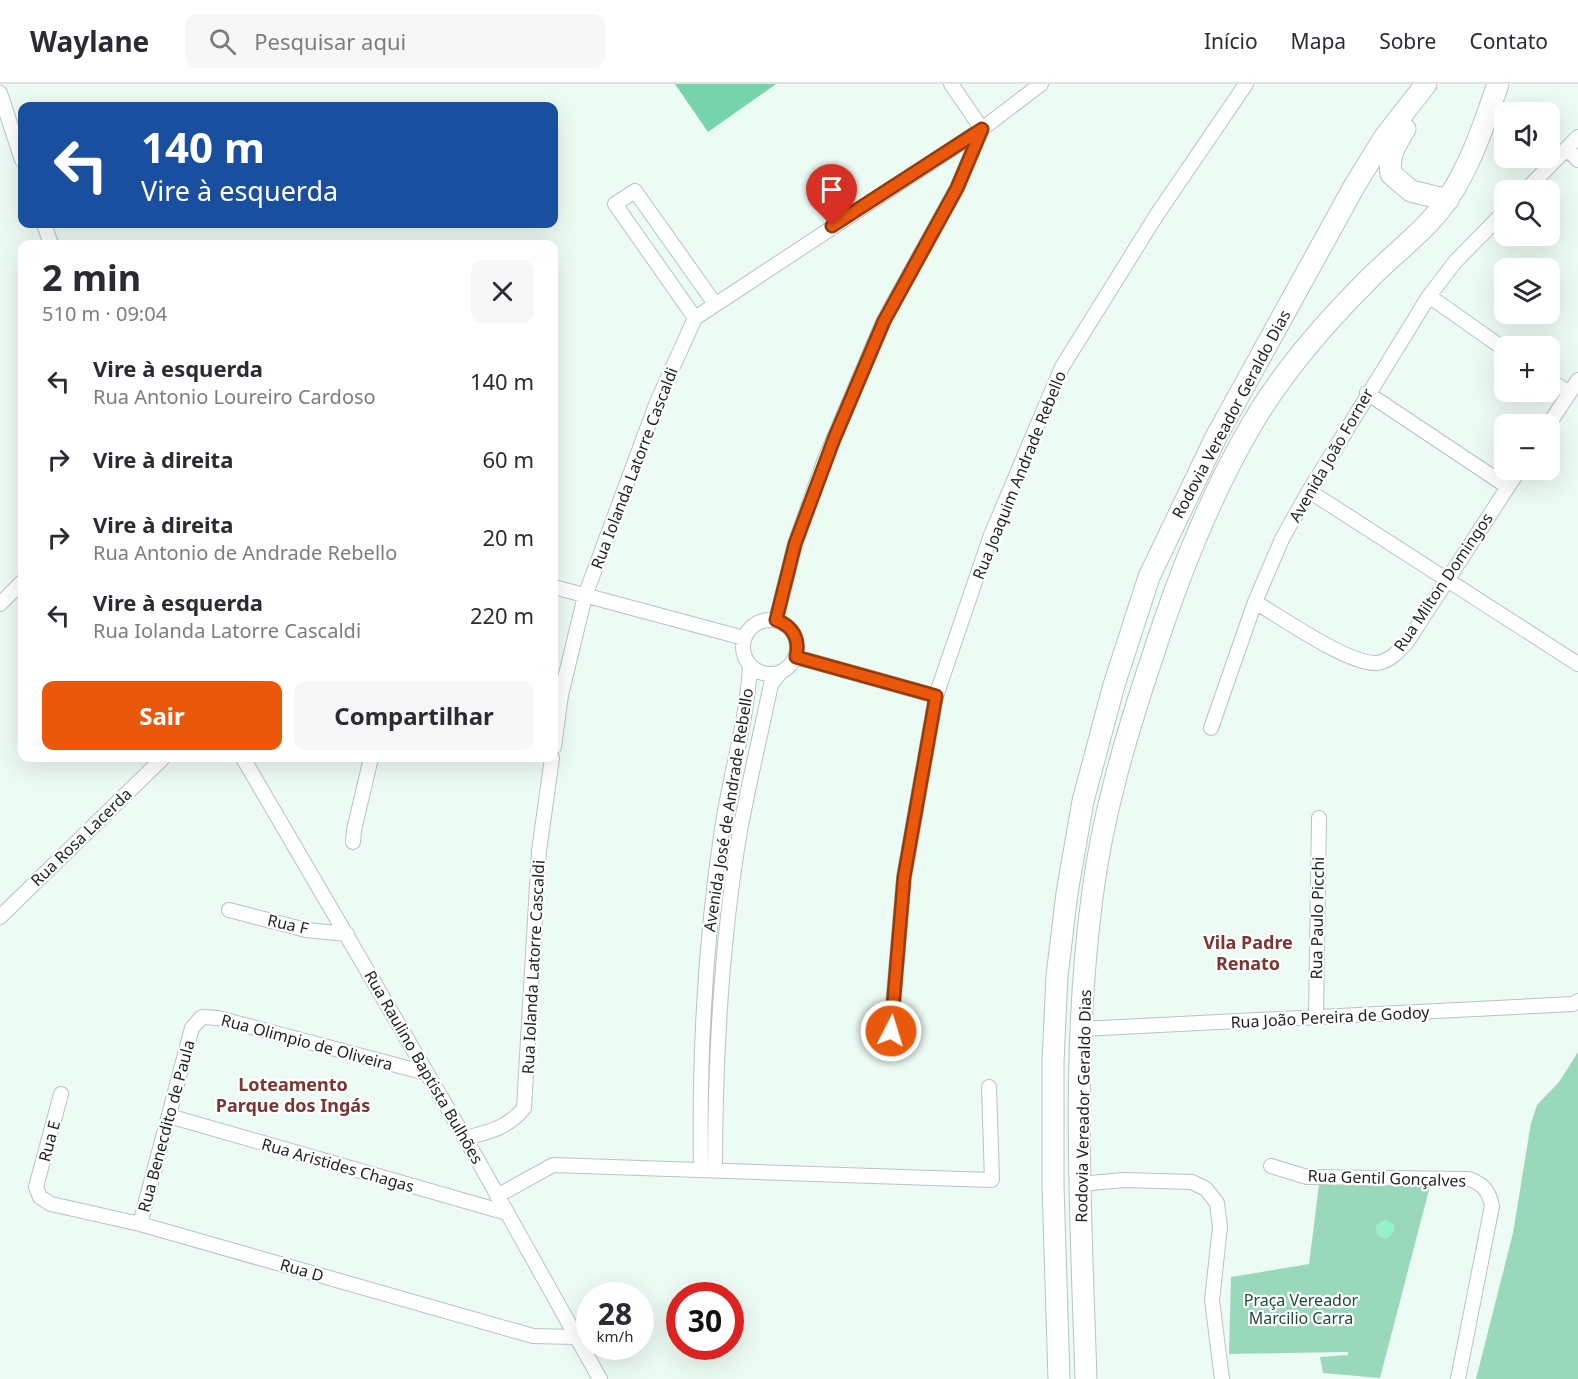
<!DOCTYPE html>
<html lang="pt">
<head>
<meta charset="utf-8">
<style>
  :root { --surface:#fff; --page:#f7f7f7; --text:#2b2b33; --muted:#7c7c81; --line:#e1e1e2; --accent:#ea580c }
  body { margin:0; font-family:"Noto Sans",sans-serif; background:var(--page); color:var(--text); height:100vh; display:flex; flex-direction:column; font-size:22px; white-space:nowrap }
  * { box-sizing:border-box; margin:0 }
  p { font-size:20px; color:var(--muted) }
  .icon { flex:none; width:33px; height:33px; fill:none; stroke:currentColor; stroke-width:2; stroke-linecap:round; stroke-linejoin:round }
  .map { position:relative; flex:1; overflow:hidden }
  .side { position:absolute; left:18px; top:156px; width:540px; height:522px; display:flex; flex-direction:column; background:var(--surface); border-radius:12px; box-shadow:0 6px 24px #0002 }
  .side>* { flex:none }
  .top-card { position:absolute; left:18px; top:18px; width:540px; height:126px; border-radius:12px; box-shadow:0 6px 24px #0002; background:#1a4fa0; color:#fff; overflow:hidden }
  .fabs { position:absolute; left:1494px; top:18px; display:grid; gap:12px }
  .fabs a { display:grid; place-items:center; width:66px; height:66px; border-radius:12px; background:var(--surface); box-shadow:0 6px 24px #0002; font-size:30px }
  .speed { position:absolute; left:576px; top:1198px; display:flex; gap:12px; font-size:30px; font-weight:700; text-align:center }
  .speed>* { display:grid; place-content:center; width:78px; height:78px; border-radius:50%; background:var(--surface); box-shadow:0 6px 24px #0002; line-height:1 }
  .speed small { font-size:15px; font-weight:400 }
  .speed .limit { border:9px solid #d22; background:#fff; color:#111 }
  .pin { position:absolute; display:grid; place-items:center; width:51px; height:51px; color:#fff; margin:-62px -26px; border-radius:50% 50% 50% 0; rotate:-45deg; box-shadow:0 0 6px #0007 }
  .pin .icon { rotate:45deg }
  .me { position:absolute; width:66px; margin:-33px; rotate:5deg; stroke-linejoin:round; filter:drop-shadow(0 0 4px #0008) }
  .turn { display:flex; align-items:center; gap:21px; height:126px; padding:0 24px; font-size:27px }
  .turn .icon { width:78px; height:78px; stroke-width:2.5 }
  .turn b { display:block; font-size:42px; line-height:51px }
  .round { display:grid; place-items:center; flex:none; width:63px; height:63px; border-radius:12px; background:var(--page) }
  .head { display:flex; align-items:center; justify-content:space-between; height:102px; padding:0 24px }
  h1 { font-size:36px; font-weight:700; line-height:45px }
  .button { display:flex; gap:12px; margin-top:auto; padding:12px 24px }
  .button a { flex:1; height:69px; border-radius:12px; background:var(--accent); color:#fff; font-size:24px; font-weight:700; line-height:69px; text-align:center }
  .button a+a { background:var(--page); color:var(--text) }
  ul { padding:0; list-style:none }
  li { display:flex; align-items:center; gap:18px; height:78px; padding:0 24px }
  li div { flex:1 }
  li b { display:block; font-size:22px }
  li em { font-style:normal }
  header { display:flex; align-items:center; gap:36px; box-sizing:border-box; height:84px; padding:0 30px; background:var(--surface); border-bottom:2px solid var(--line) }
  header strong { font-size:28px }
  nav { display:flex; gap:33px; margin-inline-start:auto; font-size:21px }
  .search { width:420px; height:54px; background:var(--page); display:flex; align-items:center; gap:15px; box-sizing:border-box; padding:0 21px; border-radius:12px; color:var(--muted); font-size:22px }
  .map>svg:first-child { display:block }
  .green { fill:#99d8bb }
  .water { fill:#77d3ac }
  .building { fill:#95f2c8 }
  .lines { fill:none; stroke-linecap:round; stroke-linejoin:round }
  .minor-casing { stroke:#b7c5be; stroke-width:16 }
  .primary-casing { stroke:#b7c5be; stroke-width:23 }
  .minor { stroke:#fff; stroke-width:14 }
  .primary { stroke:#fff; stroke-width:21 }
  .route-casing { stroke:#983908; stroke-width:15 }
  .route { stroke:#ea580c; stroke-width:10 }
  .labels { text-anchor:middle; stroke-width:4.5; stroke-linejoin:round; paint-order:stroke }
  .street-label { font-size:16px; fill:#1d2220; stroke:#fff }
  .park-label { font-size:16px; fill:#214938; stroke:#fff }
  .neighbourhood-label { font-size:18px; font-weight:bold; fill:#7c3531; stroke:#fff }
</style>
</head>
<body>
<header>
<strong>Waylane</strong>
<div class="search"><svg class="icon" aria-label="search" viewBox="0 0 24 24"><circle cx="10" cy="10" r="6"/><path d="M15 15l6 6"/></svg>Pesquisar aqui</div>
<nav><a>Início</a><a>Mapa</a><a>Sobre</a><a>Contato</a></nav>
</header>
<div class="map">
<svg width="1578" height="1295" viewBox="0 0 1578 1295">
  <rect width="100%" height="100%" fill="#ecfbf4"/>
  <!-- green -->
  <path class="green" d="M1578,968V1295H1476L1513,1149L1531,1039L1537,1021L1559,998Z
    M1319,1101L1430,1102L1380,1294L1323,1289L1320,1273L1348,1271V1268L1229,1270L1231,1193L1309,1180Z"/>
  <!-- water -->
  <path class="water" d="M675,0H776L708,48Z"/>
  <!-- building -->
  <path class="building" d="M1385,1135L1394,1140V1148L1386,1155L1377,1151L1376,1142Z"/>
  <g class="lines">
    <defs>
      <path id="minor" d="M951,0L982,45
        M0,9L22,76
        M1567,65L1578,76
        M1526,106L1578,53
        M44,140L51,160
        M1429,212L1504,265
        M695,234L615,120L635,107L715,220
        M1550,296L1569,309
        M1367,309L1508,403
        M1549,340L1578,296
        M1309,407L1578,580
        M554,503L744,554
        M1255,518C1281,533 1349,581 1377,579C1390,577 1399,567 1407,558L1519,386
        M0,520L22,498
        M743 563a27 27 0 1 1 54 0a27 27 0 1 1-54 0Z
        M776,536L795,460L825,375L884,236L957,104L982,45
        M796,573L936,612
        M1211,644L1255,518L1282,455L1309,407L1429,212L1455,178L1504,128
        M554,663L561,611L585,512L657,318L695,234L982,45L1041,0
        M243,674L476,1073L600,1295
        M353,758L354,746L371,674
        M229,826L306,846L347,850
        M0,833L163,674
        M1316,934L1319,734
        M1082,945L1573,920L1578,917
        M889,969L904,793L936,612L991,451L1062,283L1156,132L1246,0
        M61,1010L36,1103L40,1113L51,1120L140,1140L533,1252L576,1253
        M169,1032L507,1129
        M465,1054C489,1048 508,1044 524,1024L539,767L552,674
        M1271,1082L1307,1093L1469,1095C1483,1100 1489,1107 1492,1122L1458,1295
        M701,1086C699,971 705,858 722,745C730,691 747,637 750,583
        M715,1086C715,973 721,859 740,747C749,698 761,649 771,600L780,589
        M1080,1100L1124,1096L1192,1098L1206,1105L1217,1119L1220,1143L1212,1216L1222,1295
        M497,1112L553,1081L992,1096L989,1003
        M140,1140L192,944L202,933L218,934L426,989"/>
      <path id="primary" d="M1405,45C1396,60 1388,71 1391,90L1411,107L1448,116
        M1059,1295L1053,1101V978L1057,892L1067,809L1083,717L1114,601L1149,493L1216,353L1355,101L1384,54L1426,0
        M1086,1295C1081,1136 1071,973 1092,814C1102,732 1126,652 1152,574C1178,493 1209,413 1252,340C1283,287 1324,240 1367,197C1393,170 1426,147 1447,116C1471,81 1484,40 1498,0"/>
    </defs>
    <!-- minor casing -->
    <use href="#minor" class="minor-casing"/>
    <!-- primary casing -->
    <use href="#primary" class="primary-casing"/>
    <!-- minor -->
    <use href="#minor" class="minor"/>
    <!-- primary -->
    <use href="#primary" class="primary"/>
  </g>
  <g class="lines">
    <defs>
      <path id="route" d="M832,142L982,45L957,104L884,237L834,355L795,460L776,536C793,542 800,555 796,573L936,612L904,793L891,947"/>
    </defs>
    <!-- route casing -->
    <use href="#route" class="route-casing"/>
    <!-- route -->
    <use href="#route" class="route"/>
  </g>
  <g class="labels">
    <!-- street labels -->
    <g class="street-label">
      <text transform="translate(1231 330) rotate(-62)" y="6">Rodovia Vereador Geraldo Dias</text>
      <text transform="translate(1331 371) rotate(-60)" y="6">Avenida João Forner</text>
      <text transform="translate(634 384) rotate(-69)" y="6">Rua Iolanda Latorre Cascaldi</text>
      <text transform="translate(1019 391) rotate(-68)" y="6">Rua Joaquim Andrade Rebello</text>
      <text transform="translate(1443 498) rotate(-56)" y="6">Rua Milton Domingos</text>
      <text transform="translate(728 726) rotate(-81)" y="6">Avenida José de Andrade Rebello</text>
      <text transform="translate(81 753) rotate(-44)" y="6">Rua Rosa Lacerda</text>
      <text transform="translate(1317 834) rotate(-89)" y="6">Rua Paulo Picchi</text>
      <text transform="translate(288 840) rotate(13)" y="6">Rua F</text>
      <text transform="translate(533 883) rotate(-87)" y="6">Rua Iolanda Latorre Cascaldi</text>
      <text transform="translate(1330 933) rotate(-3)" y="6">Rua João Pereira de Godoy</text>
      <text transform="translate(307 958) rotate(15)" y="6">Rua Olimpio de Oliveira</text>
      <text transform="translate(424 983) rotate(60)" y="6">Rua Raulino Baptista Bulhões</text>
      <text transform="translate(1083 1022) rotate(-89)" y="6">Rodovia Vereador Geraldo Dias</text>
      <text transform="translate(166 1042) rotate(-75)" y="6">Rua Benecdito de Paula</text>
      <text transform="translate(49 1057) rotate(-75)" y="6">Rua E</text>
      <text transform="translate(338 1081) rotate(16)" y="6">Rua Aristides Chagas</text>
      <text transform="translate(1387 1094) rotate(2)" y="6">Rua Gentil Gonçalves</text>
      <text transform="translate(302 1186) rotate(16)" y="6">Rua D</text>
    </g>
    <!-- park labels -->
    <g class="park-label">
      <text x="1301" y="1222">Praça Vereador<tspan x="1301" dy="18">Marcilio Carra</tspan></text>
    </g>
    <!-- neighbourhood labels -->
    <g class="neighbourhood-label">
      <text x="1248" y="865">Vila Padre<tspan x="1248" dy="21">Renato</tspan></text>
      <text x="293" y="1007">Loteamento<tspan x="293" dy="21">Parque dos Ingás</tspan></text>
    </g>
  </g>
</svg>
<div class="fabs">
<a><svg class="icon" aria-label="sound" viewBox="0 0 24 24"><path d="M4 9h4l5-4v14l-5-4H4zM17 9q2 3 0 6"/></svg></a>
<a><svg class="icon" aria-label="search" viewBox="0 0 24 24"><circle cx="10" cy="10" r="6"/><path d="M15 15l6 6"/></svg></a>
<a><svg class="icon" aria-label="layers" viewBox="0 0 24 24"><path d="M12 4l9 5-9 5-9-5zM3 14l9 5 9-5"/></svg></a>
<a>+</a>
<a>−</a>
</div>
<div class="speed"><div>28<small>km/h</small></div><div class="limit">30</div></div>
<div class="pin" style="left:832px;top:142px;background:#d93025"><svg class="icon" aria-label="arrive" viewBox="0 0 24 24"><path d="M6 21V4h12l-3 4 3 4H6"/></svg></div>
<svg class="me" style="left:891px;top:947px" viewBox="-20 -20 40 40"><circle r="17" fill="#ea580c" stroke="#fff" stroke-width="3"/><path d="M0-11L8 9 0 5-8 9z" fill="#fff"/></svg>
<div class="top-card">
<div class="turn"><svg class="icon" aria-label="left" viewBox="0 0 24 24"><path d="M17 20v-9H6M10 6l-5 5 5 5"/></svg><div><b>140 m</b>Vire à esquerda</div></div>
</div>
<section class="side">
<div class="head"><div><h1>2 min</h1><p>510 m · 09:04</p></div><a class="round"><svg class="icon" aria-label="close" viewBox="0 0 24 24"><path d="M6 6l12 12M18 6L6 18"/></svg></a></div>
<ul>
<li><svg class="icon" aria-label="left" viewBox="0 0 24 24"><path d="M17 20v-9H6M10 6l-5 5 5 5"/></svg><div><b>Vire à esquerda</b><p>Rua Antonio Loureiro Cardoso</p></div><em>140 m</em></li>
<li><svg class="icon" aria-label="right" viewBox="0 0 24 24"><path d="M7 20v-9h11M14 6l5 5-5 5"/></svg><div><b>Vire à direita</b></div><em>60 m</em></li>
<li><svg class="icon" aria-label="right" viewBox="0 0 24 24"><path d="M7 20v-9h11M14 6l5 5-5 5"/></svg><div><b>Vire à direita</b><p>Rua Antonio de Andrade Rebello</p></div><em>20 m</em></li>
<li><svg class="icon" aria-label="left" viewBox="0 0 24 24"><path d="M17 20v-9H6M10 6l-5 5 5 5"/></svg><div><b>Vire à esquerda</b><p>Rua Iolanda Latorre Cascaldi</p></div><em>220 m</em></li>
</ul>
<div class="button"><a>Sair</a><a>Compartilhar</a></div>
</section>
</div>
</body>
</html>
